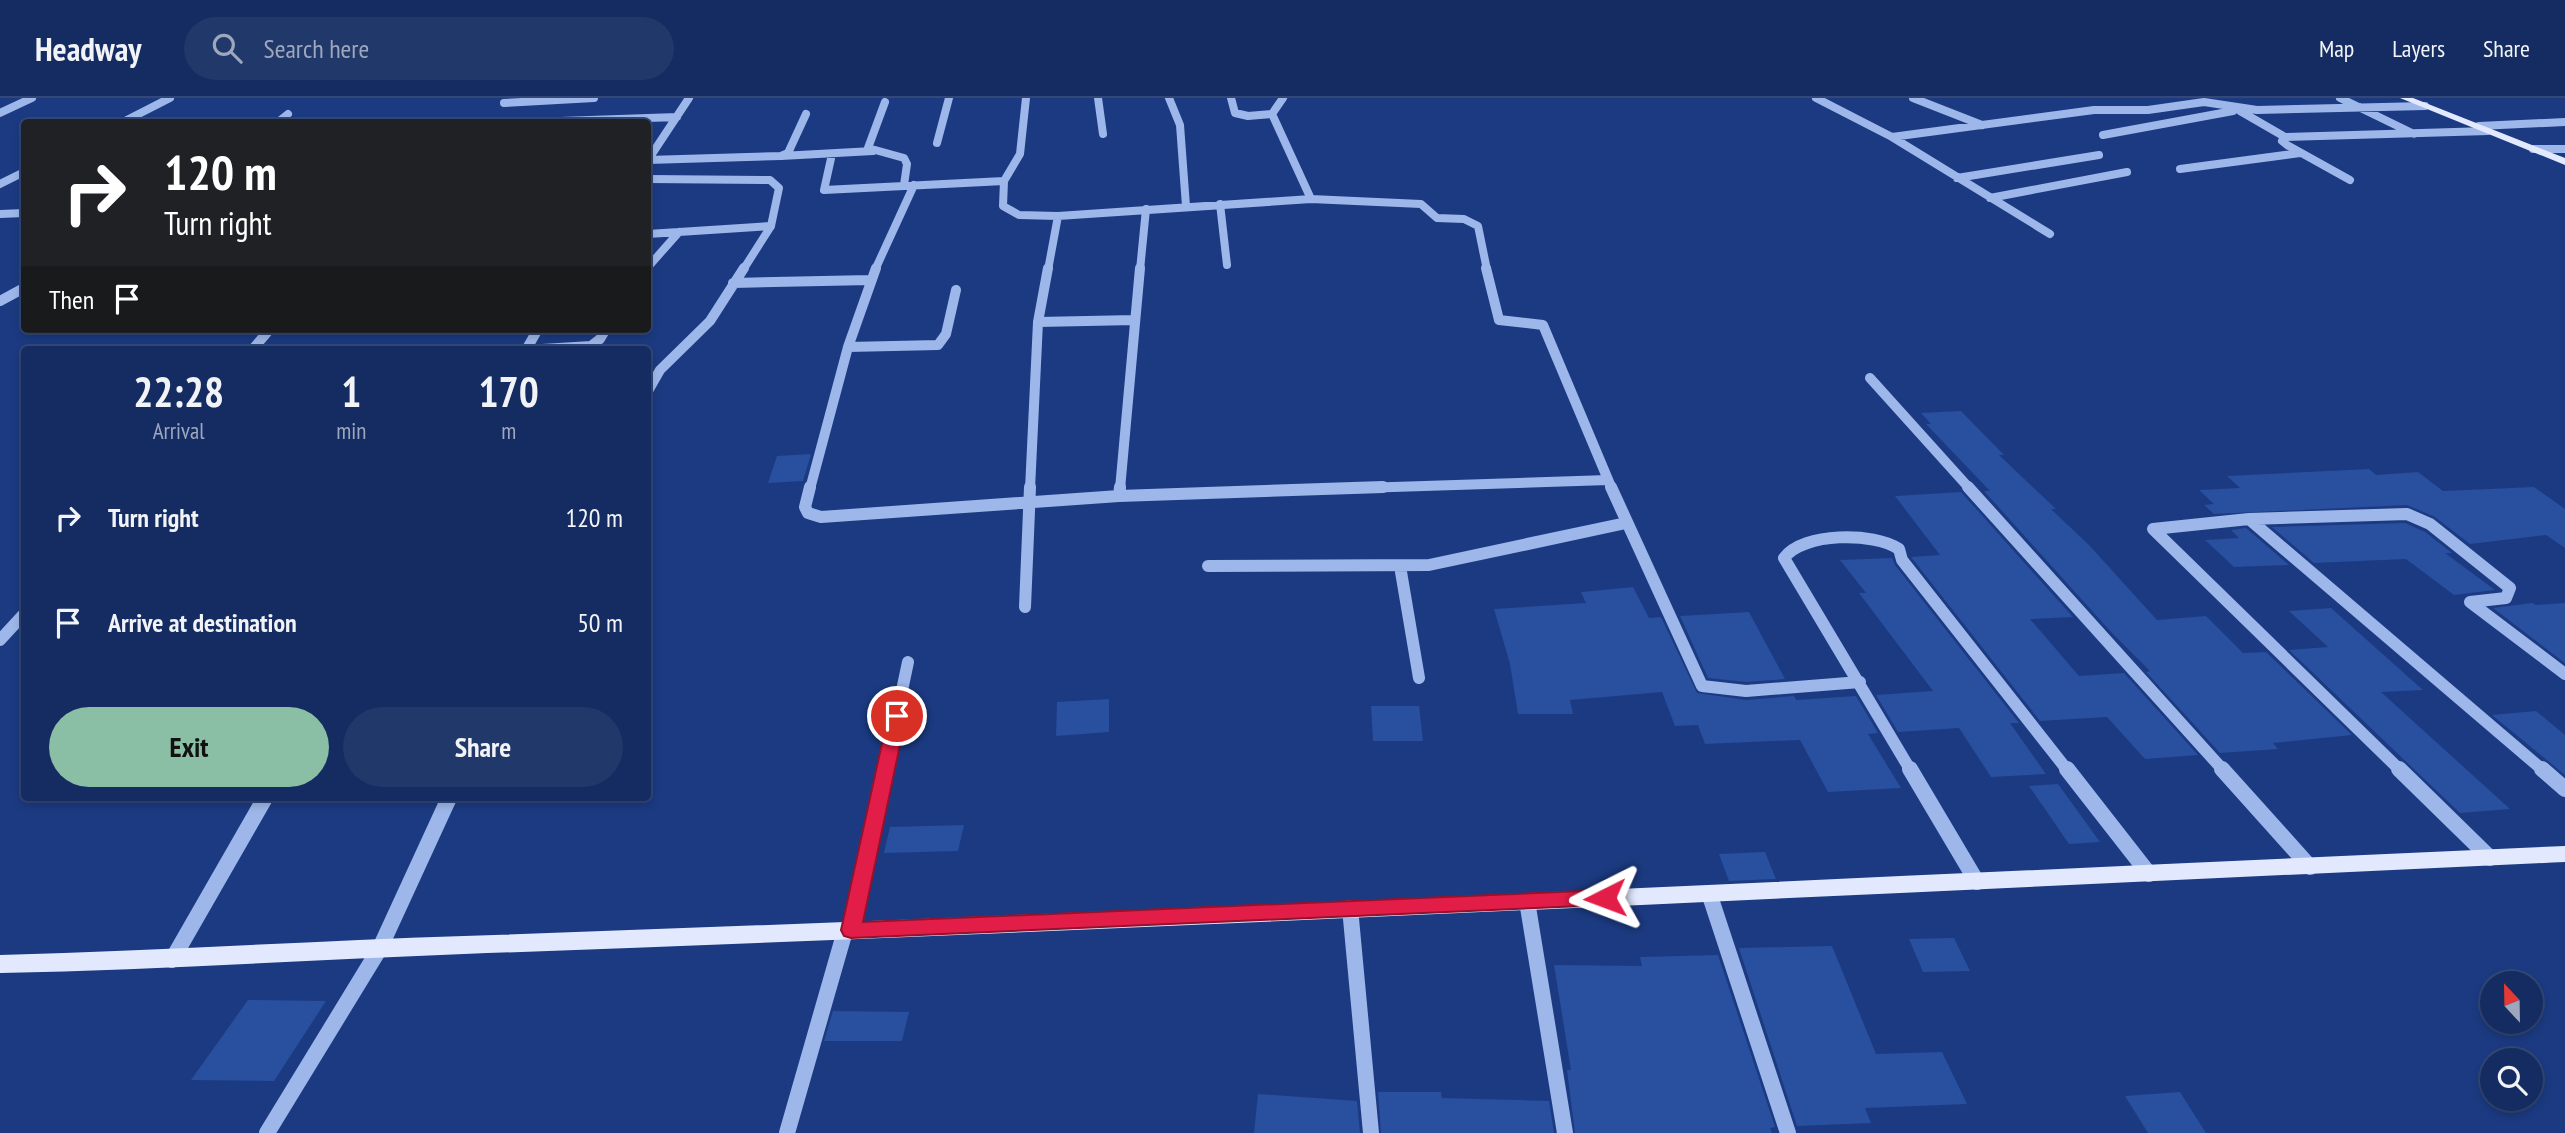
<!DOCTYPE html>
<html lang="en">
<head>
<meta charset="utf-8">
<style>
  :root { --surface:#142c61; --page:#21386a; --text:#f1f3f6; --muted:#9da7bd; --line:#334876; --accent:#8abfa5 }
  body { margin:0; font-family:"PT Sans Narrow",sans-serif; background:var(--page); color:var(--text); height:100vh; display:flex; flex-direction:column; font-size:26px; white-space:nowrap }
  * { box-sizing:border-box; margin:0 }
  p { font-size:23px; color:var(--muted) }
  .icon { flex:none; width:38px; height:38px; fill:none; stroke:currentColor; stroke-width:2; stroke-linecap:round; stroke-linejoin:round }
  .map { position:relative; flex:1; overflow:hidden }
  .drawer { position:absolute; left:21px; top:248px; width:630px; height:455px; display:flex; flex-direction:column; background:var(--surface); border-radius:7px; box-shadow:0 4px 10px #0003,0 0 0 2px var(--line) }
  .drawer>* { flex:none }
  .hud { position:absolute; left:21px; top:21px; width:630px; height:214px; border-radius:7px; box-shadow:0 4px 10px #0003,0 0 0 2px var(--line); background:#202124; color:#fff; overflow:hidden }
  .needle { width:46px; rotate:338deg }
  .buttons { position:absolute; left:2480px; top:873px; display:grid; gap:14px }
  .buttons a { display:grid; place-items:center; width:63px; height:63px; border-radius:50%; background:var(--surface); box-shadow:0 4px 10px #0003,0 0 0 2px var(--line); font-size:35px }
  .pin { position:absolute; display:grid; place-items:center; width:60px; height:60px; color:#fff; margin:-30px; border:4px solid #fff; border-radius:50%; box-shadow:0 2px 7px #0007 }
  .me { position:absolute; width:77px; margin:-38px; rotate:267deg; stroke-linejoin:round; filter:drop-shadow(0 0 5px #0008) }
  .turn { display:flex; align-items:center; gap:24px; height:147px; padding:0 28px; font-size:32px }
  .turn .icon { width:91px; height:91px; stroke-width:2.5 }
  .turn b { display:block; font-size:49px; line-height:60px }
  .then { display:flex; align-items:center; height:66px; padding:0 28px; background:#0003; gap:14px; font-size:26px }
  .eta { display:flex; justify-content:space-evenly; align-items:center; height:119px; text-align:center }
  .eta b { font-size:42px; font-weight:800; line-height:49px }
  .button { display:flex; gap:14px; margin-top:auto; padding:14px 28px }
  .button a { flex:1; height:80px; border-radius:42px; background:var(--accent); color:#111; font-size:28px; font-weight:800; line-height:80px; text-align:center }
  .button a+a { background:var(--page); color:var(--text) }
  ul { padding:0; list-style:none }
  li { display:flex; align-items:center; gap:21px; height:105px; padding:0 28px }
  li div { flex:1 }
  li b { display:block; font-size:26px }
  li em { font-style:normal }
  header { display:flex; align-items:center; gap:42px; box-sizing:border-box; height:98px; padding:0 35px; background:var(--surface); border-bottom:2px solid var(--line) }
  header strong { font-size:33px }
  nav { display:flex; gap:38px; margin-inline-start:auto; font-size:24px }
  .search { width:490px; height:63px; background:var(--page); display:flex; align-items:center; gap:18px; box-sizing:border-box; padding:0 24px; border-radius:38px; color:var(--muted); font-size:26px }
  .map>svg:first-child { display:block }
  .building { fill:#294f9f }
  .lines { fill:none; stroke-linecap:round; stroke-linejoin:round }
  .minor-far3 { stroke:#9eb7ea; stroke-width:8 }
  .minor-far2 { stroke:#9eb7ea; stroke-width:10 }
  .minor-far1 { stroke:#9eb7ea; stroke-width:12 }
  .minor { stroke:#9eb7ea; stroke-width:16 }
  .major { fill:#e2e9fe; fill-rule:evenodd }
  .route { fill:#e11d48; stroke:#92132f; stroke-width:2 }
</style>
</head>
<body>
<header>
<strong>Headway</strong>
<div class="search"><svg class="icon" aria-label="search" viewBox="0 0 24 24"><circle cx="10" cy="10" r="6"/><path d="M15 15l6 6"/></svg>Search here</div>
<nav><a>Map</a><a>Layers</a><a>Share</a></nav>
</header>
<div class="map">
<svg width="2565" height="1035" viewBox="0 0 2565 1035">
  <rect width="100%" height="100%" fill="#1b3a81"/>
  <!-- building -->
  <path class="building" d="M1961,313L2004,357H1999L2056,411H2051L2089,447L2157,522L2206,518L2243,555L2266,554L2352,637L2273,645L2278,651L2220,655L2146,574L2150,573L2111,534L1984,393H1990L1926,326H1931L1921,315Z
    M811,356L803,383L768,385L777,358Z
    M2369,371L2376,377L2418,374L2443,393L2534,389L2565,411V450L2546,437L2470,446L2435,419L2407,407L2214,416L2204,407L2214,406L2199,392L2240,390L2227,378Z
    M1961,394L2073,519L2030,521L2079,578L2124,575L2198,657L2145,661L2107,619L2040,623L1911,459L1940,457L1895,398Z
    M2405,425L2425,434L2452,455H2445L2495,492L2454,497L2406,461L2314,465L2272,429Z
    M2246,430L2289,467L2234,469L2205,442L2239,440L2231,432Z
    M1892,460L1895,467L2019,625H2010L2046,676L1991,679L1959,630L1898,634L1876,597L1933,593L1859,495H1866L1840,462Z
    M1633,489L1649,520L1661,519L1697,595L1746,602L1794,598L1796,602L1856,598L1878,635L1868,636L1901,690L1828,694L1800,642L1705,646L1698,627L1675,628L1662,594L1570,602L1573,616H1518L1510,566L1494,511L1586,505L1581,494Z
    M2532,505L2536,507L2565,505V565L2493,510Z
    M2331,510L2423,592L2381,594L2510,711L2460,715L2289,552L2328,549L2289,513Z
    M1749,514L1785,581L1746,584L1708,580L1680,518Z
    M1109,601V634L1056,638L1057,604Z
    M1371,608H1419L1423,643H1373Z
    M2536,613L2565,637V677L2492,617Z
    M2058,686L2100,744L2069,746L2029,688Z
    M964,727L958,753L884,755L890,729Z
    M1765,754L1776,781L1729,783L1719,756Z
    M1954,840L1970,873L1923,874L1909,841Z
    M1832,848L1876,956L1942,954L1967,1006L1865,1010L1871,1025L1797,1028L1739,850Z
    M1718,857L1775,1029L1770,1030L1772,1035H1575L1567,972H1571L1554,867L1642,868L1640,859Z
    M248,902L326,903L274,983L191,982Z
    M833,913L909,914L902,943H824Z
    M1378,994H1441L1442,1000L1549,1003L1554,1035H1381Z
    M2180,994L2206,1035H2148L2125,998Z
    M1258,996L1357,1003L1360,1035H1254Z"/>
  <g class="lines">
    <!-- minor-far3 -->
    <path class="minor-far3" d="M1098,0L1103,36
      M1169,0L1180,27L1186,108
      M1231,0L1235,15L1248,18L1272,16
      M1283,0L1272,16L1311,101
      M1816,0L1892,39L2050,136
      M1913,0L1982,27
      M2340,0L2414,36
      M885,4L868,50L904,60L907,66L904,87
      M504,5L594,0
      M2240,13L2285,39L2282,43L2287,47L2350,82
      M0,15L32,0
      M123,24L170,0
      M278,24L288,16
      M531,24L677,19
      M2479,28L2565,24
      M2103,37L2233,13
      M1892,39L2094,12H2148L2204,4L2257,12L2425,8
      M2285,39L2488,33
      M937,45L949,0
      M2533,51H2565
      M832,56L824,92L1004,83L1003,108L1019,117L1058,118L1311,101L1421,106L1437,120L1464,121L1478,128L1487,172
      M781,58L873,53
      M648,62L781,58L788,55L806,16
      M648,62L689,0
      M2180,71L2300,55
      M1957,80L2099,57
      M648,81L770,82L779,90L771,128L743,172
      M1004,83L1020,56L1026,0
      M0,86L24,74
      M1990,100L2127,74
      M1220,106L1227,167
      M0,116L24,115
      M648,136L771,128
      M648,169L679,134
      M875,172L914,87
      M1048,172L1058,118
      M1140,172L1146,111"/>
    <!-- minor-far2 -->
    <path class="minor-far2" d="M1486,170L1499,222L1543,227L1612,391
      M733,185L870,182
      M0,203L24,190
      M1038,224L1135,222
      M848,249L938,247L946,236L956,192
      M252,252L270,231
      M526,252L591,248L600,241L606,231
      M526,252L538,231
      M1870,280L1970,391
      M648,293L660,272L710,223L744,170
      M810,391L848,249L876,170
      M1030,391L1038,224L1048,170
      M1120,391L1140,170
      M1330,391L1608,382"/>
    <!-- minor-far1 -->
    <path class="minor-far1" d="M810,389L805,409L808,415L821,419L1119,398L1383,389
      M1611,389L1702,588L1746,593L1860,584
      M1968,389L2224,673
      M1119,398L1120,389
      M2249,421L2544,673
      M1208,468L1429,467L1626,425
      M1400,468L1419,580
      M1025,509L1030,389
      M0,542L24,516
      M885,673L908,564
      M1911,673L1784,460C1803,434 1874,434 1899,451L1902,462L2068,673
      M2401,673L2153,431L2249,421L2407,416L2430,426L2510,490L2506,500L2470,504L2565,576"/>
    <!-- minor -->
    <path class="minor" d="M1910,671L1977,784
      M2067,671L2149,776
      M2222,671L2310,769
      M2399,671L2490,760
      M2542,671L2565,691
      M1709,795L1788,1035
      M1527,803L1565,1035
      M1350,810L1371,1035
      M851,832L885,671
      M172,862L265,700
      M267,1035L380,850L449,700
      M787,1035L845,833"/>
    <!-- major -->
    <path class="major" d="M2400,0H2413L2565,60V67Z
      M2565,748V764C1865,796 1165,831 464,856C309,862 155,872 0,875V857C155,853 309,843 464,838C1165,814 1865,779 2565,748Z"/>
  </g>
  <!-- route -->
  <path class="route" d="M897,612L906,618L863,824L1605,792L1612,794L1615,800L1612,805L1605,807L851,840L844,838L841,832L888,618Z"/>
</svg>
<div class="buttons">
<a><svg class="needle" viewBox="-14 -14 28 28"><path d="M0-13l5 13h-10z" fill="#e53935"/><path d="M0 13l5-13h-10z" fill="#9da7bd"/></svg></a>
<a><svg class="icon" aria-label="search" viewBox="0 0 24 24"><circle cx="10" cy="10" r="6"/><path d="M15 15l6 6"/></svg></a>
</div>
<div class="pin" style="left:897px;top:618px;background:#d93025"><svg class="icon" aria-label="arrive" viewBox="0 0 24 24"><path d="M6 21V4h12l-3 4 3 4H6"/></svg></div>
<svg class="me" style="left:1605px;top:800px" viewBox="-20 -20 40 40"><path d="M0-17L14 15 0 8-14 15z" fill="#e11d48" stroke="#fff" stroke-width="4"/></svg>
<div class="hud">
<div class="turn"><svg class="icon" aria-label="right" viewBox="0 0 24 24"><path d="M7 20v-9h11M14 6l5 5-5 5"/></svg><div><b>120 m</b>Turn right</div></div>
<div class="then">Then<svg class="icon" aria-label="arrive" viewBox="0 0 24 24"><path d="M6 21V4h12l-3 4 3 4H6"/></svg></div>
</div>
<section class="drawer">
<div class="eta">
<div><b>22:28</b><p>Arrival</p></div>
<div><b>1</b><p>min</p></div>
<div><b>170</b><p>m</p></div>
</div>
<ul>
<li><svg class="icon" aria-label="right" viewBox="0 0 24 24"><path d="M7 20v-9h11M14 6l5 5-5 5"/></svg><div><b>Turn right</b></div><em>120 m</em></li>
<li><svg class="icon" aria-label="arrive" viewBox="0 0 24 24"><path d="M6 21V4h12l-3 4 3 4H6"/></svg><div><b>Arrive at destination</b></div><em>50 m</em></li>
</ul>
<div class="button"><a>Exit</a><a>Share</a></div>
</section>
</div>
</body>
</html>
